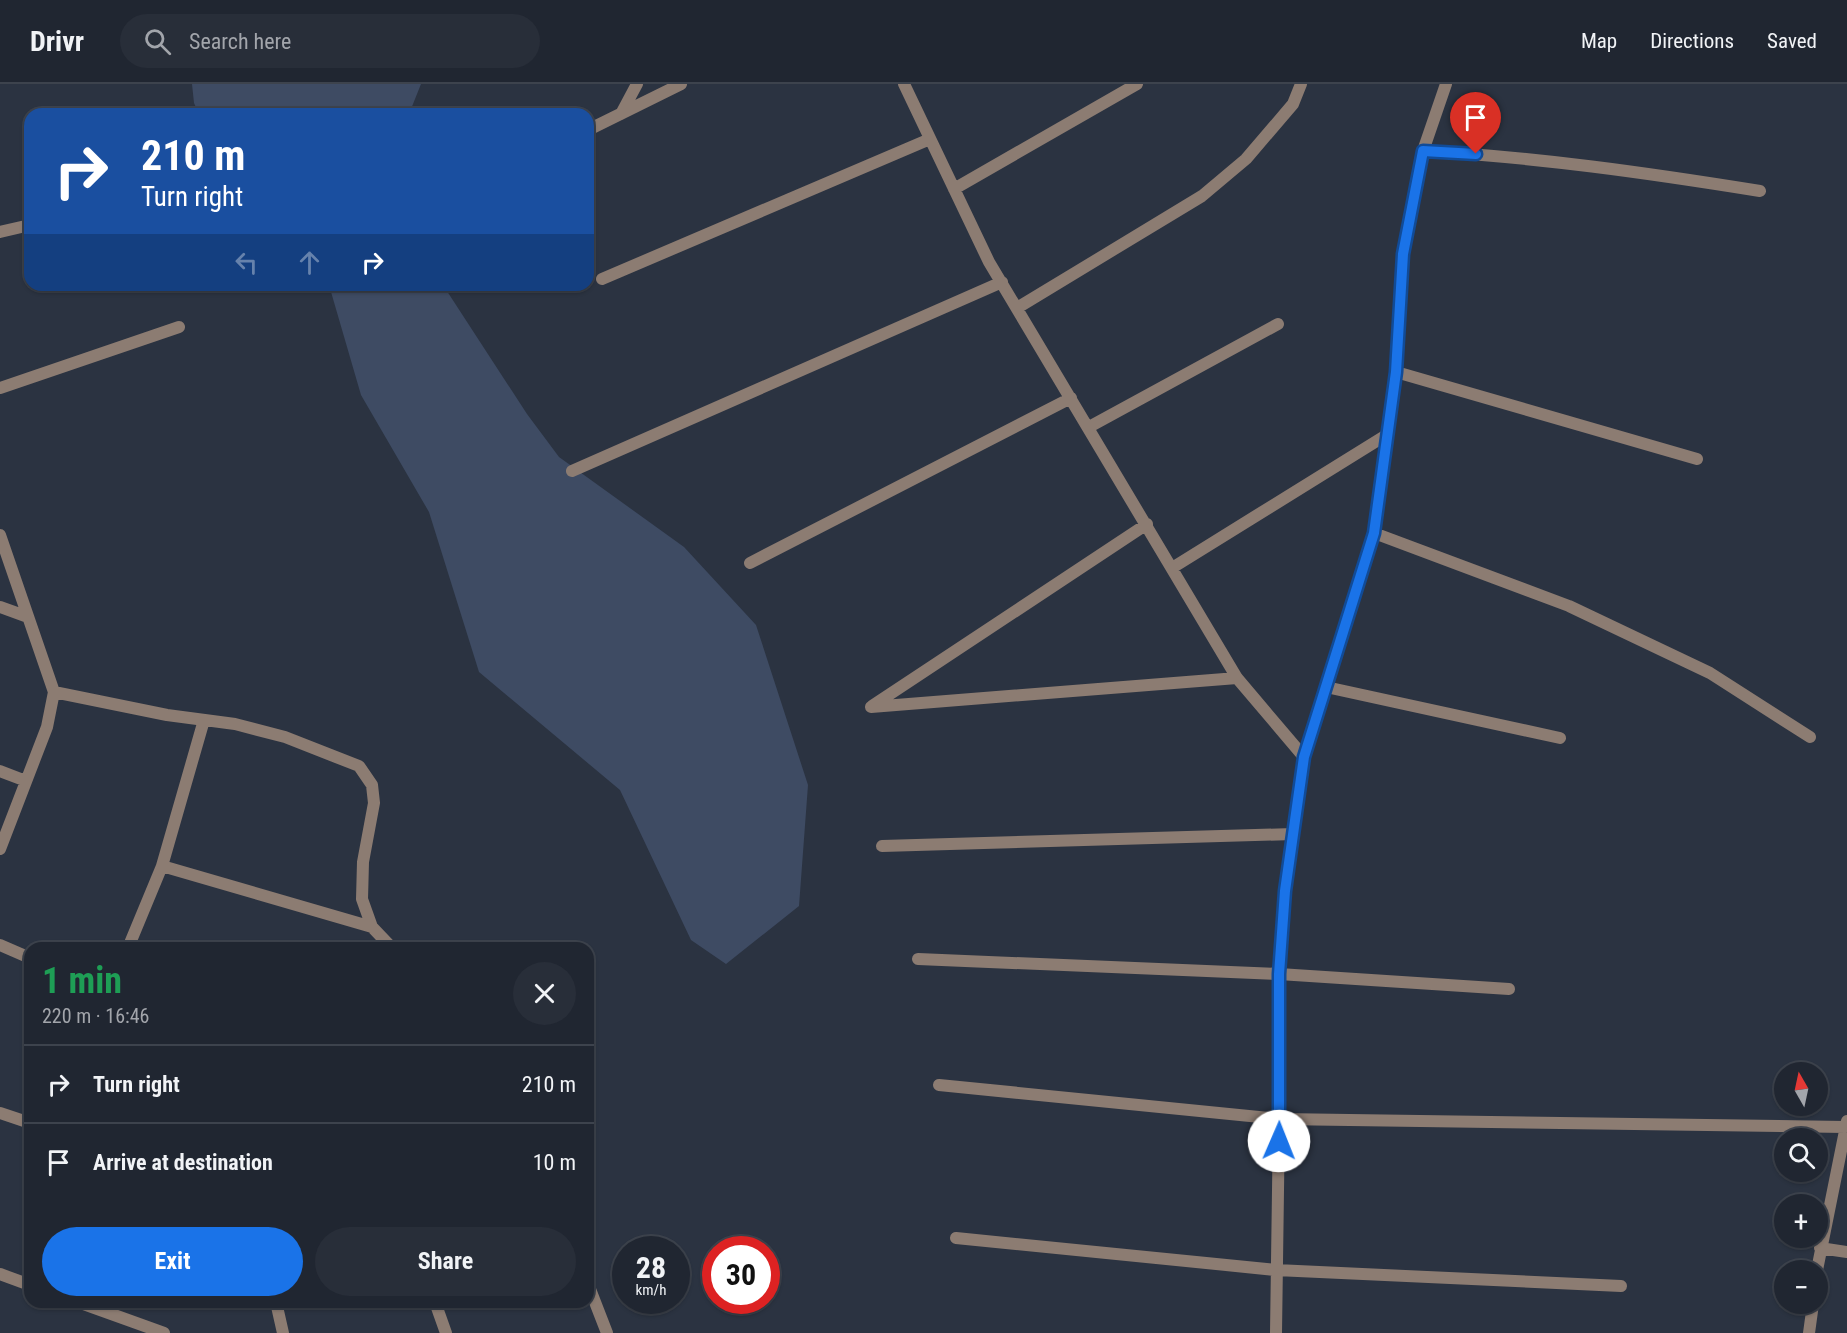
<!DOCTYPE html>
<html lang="en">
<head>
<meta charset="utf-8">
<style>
  :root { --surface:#202631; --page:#282e39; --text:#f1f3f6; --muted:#a2a5ab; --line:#3d434d; --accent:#1a73e8 }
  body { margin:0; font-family:"Roboto Condensed",sans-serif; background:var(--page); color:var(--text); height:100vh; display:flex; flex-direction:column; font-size:22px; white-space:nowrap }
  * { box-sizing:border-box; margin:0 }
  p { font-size:20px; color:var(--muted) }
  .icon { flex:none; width:33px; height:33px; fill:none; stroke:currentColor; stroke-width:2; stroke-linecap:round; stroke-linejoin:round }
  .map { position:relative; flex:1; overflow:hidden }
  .details { position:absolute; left:24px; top:858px; width:570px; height:366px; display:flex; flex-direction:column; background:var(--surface); border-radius:18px; box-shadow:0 2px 4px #0004,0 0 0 2px var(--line) }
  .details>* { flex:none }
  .top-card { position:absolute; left:24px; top:24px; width:570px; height:183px; border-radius:18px; box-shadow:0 2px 4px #0004,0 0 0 2px var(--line); background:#1a4fa0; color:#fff; overflow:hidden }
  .needle { width:39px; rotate:351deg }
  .fabs { position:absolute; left:1774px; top:978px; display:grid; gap:12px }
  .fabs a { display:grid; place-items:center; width:54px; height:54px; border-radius:50%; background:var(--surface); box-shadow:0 2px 4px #0004,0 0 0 2px var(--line); font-size:30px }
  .speed { position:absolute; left:612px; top:1152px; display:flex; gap:12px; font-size:30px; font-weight:700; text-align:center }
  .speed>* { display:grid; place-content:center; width:78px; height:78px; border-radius:50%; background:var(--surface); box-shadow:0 2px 4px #0004,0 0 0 2px var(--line); line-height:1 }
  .speed small { font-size:15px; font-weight:400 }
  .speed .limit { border:9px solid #d22; background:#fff; color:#111 }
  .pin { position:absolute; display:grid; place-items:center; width:51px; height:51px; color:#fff; margin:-62px -26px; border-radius:50% 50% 50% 0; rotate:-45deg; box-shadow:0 0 6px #0007 }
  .pin .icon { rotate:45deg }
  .me { position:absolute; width:66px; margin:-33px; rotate:1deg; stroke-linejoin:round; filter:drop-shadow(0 0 4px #0008) }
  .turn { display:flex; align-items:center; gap:21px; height:126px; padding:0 18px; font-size:27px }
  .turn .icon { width:78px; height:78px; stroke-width:2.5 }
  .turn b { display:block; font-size:42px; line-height:51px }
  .lanes { display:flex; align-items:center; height:57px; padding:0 18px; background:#0003; justify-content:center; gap:30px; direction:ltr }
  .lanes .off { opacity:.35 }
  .round { display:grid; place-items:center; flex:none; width:63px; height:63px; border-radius:32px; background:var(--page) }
  .headline { display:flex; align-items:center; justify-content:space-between; height:102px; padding:0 18px }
  h1 { font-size:36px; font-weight:700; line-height:45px; color:#1e9e55 }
  .cta { display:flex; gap:12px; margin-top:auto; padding:12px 18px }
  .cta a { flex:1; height:69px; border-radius:36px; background:var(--accent); color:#fff; font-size:24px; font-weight:700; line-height:69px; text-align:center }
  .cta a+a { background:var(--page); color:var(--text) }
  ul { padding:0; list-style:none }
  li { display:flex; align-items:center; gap:18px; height:78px; padding:0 18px; border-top:2px solid var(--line) }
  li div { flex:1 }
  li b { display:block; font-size:22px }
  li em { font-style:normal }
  header { display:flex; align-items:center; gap:36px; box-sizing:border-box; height:84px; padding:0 30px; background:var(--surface); border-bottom:2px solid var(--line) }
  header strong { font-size:28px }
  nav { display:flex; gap:33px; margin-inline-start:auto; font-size:21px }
  .search { width:420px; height:54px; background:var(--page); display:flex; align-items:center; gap:15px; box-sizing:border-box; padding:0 21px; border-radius:33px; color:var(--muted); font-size:22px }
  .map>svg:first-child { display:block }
  .green { fill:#3e4b63 }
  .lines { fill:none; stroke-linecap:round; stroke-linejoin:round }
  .street { stroke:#8c7c72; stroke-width:12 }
  .route-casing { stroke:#114b97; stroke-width:15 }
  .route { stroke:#1a73e8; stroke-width:10 }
</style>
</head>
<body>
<header>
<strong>Drivr</strong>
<div class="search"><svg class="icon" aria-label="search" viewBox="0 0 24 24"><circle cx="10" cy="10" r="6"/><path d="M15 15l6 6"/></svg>Search here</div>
<nav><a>Map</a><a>Directions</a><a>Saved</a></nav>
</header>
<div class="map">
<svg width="1847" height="1249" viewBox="0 0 1847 1249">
  <rect width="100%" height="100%" fill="#2b3341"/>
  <!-- green -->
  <path class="green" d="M192,0H421L409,30H199L194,19Z
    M329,201H443L527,330L559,373L684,463L756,541L808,701L799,822L726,880L691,856L620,706L479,588L429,428L361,311Z"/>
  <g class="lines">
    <!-- street -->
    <path class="street" d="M904,0L989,178L1237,594L1304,673
      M621,30L637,0
      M588,46L681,0
      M1423,67L1446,0
      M954,105L1137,0
      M0,148L30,141
      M602,195L930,55
      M1017,224L1202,112L1246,75L1293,20L1301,0
      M1396,288L1697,375
      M0,304L179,243
      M1089,343L1278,240
      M572,387L1002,198
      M1374,449L1569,522L1710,589L1810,653
      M0,451L54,608L47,643L0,765
      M750,479L1071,314
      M1172,484L1388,350
      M0,523L28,533
      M1326,603L1560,654
      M54,608L167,631L235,640L285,653L359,682L372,701L374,719L363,778L362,815L372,843L392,864
      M872,622L1147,440
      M871,623L1237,594
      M0,687L26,697
      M882,762L1293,750
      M162,782L204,636
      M0,861L30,874
      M128,864L162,782L372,843
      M918,875L1279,890L1509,905
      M939,1001L1279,1035L1845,1043
      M0,1029L30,1039
      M956,1154L1276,1186L1621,1202
      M1820,1164L1847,1168
      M1817,1186L1847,1037
      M0,1190L30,1201
      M588,1200L607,1249
      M78,1218L164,1249
      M276,1218L283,1249
      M435,1218L446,1249
      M1276,1249L1279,1035V890L1285,807L1304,673L1374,449L1396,288L1403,170L1423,67C1536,73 1648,89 1760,107
      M1809,1249L1813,1220"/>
  </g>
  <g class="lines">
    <defs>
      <path id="route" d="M1279,1057V890L1285,807L1304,673L1374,449L1396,288L1403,170L1423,67L1476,70"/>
    </defs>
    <!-- route casing -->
    <use href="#route" class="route-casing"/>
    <!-- route -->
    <use href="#route" class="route"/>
  </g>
</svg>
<div class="fabs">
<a><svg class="needle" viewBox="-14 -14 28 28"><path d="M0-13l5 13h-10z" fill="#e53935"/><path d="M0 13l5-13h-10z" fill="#a2a5ab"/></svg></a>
<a><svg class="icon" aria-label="search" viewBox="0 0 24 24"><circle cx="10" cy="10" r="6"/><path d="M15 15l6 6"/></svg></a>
<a>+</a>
<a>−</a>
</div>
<div class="speed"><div>28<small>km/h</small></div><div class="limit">30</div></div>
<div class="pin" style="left:1476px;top:70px;background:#d93025"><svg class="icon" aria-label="arrive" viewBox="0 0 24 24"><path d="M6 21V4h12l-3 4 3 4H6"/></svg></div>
<svg class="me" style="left:1279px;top:1057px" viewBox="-20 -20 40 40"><circle r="19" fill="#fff"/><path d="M0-13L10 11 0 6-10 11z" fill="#1a73e8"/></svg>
<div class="top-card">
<div class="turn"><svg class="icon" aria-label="right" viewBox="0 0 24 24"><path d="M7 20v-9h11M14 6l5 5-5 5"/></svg><div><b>210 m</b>Turn right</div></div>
<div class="lanes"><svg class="icon off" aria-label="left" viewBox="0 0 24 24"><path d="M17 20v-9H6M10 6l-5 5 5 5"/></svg><svg class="icon off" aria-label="ahead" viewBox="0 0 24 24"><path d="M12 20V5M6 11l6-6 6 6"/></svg><svg class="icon" aria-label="right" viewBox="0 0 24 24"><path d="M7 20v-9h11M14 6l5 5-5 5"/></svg></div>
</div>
<section class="details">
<div class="headline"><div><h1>1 min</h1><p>220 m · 16:46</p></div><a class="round"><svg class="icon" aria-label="close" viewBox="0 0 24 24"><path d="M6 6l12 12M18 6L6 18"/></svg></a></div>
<ul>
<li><svg class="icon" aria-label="right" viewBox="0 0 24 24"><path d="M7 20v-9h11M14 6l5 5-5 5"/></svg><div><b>Turn right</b></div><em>210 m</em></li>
<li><svg class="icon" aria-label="arrive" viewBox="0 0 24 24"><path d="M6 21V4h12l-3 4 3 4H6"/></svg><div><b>Arrive at destination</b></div><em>10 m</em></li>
</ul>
<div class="cta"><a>Exit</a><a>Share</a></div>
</section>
</div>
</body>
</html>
